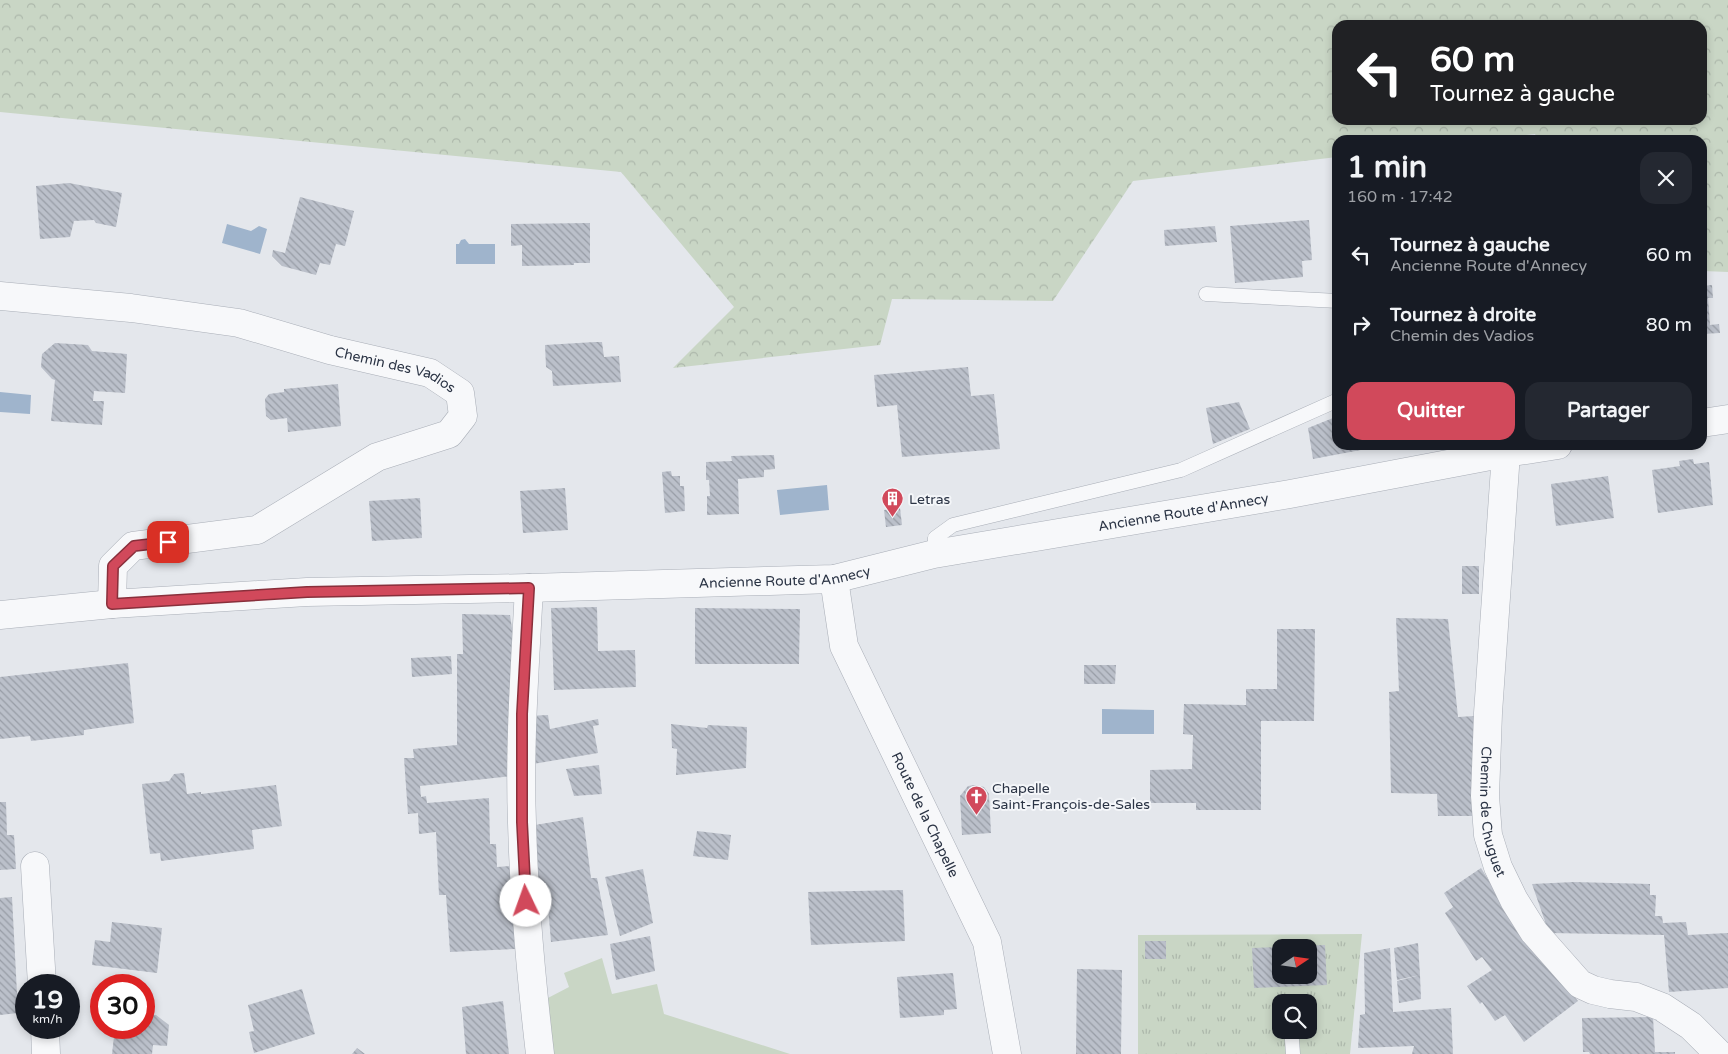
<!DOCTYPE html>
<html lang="fr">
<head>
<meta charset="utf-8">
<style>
  :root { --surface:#171b24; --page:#242831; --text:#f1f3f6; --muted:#9ea1a6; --accent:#d1495b }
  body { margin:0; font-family:"Varela Round",sans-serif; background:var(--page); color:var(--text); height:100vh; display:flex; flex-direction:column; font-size:19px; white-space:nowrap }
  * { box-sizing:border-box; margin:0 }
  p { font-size:16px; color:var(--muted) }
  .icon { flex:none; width:28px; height:28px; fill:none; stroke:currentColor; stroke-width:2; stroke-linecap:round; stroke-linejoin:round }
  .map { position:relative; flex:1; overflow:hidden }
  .panel { position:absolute; left:1332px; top:135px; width:375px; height:315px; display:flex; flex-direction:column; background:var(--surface); border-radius:15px; box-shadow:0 2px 8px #0003 }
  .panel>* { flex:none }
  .banner { position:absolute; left:1332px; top:20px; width:375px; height:105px; border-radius:15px; box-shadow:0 2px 8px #0003; background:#202124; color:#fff; overflow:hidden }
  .needle { width:32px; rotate:77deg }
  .buttons { position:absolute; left:1272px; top:939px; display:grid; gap:10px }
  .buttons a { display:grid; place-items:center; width:45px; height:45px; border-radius:10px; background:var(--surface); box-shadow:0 2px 8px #0003; font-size:25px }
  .speed { position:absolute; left:15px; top:974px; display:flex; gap:10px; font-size:25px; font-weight:700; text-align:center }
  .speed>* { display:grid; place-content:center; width:65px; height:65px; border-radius:50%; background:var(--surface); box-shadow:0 2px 8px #0003; line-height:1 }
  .speed small { font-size:12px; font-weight:400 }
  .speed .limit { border:8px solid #d22; background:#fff; color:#111 }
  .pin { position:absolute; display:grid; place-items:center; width:42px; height:42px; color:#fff; margin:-21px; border-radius:10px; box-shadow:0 2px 8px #0006 }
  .me { position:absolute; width:55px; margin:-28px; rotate:357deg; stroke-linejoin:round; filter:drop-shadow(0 0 4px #0008) }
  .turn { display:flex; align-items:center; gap:18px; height:105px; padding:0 15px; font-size:22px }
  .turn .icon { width:65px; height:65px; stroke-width:2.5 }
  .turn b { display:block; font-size:35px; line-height:42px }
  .round { display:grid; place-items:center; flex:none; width:52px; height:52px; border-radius:15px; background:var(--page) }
  .overview { display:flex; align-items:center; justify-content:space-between; height:85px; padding:0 15px }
  h1 { font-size:30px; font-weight:700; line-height:38px }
  .button { display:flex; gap:10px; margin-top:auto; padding:10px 15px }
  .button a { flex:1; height:58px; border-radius:15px; background:var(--accent); color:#fff; font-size:20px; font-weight:700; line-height:58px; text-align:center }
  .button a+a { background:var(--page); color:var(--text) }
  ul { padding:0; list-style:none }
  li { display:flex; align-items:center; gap:15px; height:70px; padding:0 15px }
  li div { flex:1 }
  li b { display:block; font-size:19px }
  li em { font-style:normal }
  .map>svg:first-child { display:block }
  .green { fill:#c9d6c5 }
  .forest { fill:url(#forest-crowns); fill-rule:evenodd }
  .park { fill:url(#park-tufts); fill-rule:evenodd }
  .water { fill:#9fb4cc }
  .building { fill:url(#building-back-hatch) }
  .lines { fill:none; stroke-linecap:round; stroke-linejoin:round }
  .service-casing { stroke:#a9aeb7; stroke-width:15 }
  .minor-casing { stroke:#a9aeb7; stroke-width:29 }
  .service { stroke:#f7f8fa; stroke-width:14 }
  .minor { stroke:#f7f8fa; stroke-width:28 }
  .route-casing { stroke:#882f3b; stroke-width:12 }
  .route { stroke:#d1495b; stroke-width:9 }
  .labels { text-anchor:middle; stroke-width:4; stroke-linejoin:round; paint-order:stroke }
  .street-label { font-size:14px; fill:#2b3445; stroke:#f4f6f9 }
  .poi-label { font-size:14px; fill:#2b3445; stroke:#f4f6f9; text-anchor:start }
</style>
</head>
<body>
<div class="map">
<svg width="1728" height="1054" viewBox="0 0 1728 1054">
  <defs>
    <pattern id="forest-crowns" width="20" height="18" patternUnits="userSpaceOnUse" patternTransform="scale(1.25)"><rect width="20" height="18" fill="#c9d6c5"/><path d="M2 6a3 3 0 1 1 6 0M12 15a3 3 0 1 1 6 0" fill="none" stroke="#adb8ab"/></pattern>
    <pattern id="park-tufts" width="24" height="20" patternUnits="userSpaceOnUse" patternTransform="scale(1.25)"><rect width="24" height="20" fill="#c9d6c5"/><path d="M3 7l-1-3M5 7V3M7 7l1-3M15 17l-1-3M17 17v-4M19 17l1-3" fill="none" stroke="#adb8ab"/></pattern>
    <pattern id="building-back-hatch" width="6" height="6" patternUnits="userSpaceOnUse" patternTransform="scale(1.25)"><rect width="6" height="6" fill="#bbc0ca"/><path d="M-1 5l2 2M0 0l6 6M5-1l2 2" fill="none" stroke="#989da6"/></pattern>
  </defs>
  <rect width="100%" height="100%" fill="#e4e7ec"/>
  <!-- green -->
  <path class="green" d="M602,958L612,994L657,984L664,1014L790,1054H553L546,999L569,987L564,973Z"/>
  <!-- forest -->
  <path class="forest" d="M0,0H1728V272L1703,271L1702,140H1538L1535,134L1486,140H1338L1337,157L1133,181L1053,301L892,299L880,345L673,368L734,307L621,172L0,112ZM1338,25H1702V120H1338Z"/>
  <!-- park -->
  <path class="park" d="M1362,934L1350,1054H1138V935ZM1281,948H1309V975H1281ZM1281,1002H1309V1030H1281Z"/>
  <!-- water -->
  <path class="water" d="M227,224L251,231L259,226L267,229L260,254L222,243Z
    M465,239L469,244H495V264H456V244H459L461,240Z
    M0,392L31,395L30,414L0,412Z
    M827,485L829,510L780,515L777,490Z
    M1102,709L1154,710V734H1102Z"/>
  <!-- building -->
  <path class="building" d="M69,183L122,193L116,227L96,223L94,220L74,221L70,237L40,239L36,186Z
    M300,197L354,211L345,246L336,244L330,265L320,263L316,275L282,266L272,256L273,250L285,253Z
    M1309,220L1312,260L1302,261L1303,277L1235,283L1230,226Z
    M590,223V263H574V265L522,266V245L511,246V224Z
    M1215,226L1217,242L1165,246L1164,230Z
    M1712,285L1713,298H1708L1710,325L1719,324L1720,333L1702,334V286Z
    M595,342H602L604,357L619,356L621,382L553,386L552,371L546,367L545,345Z
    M55,343L88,345L92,351L127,354L125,393L94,391L93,401H104L102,425L51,421L55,380L52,379L41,367L42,354Z
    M968,367L971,396L994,394L1000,449L902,457L897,405L877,407L874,375Z
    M338,384L341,426L288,432L287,418L271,420L266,416L265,399L269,394L284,392V389Z
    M1239,402L1250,429L1213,444L1206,408Z
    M1338,416V445L1382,446L1313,459L1308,428Z
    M774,455L775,469L764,470V477L738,479L739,514L707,515V496H710L709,480H706V462L732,461L731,456Z
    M1693,459L1694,464L1709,462L1713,505L1658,513L1652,470L1680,466L1679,461Z
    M671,471L672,476H680V486H684L685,511L665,513L662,472Z
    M1608,476L1614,518L1556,526L1551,484Z
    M565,488L568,530L523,533L520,491Z
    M420,498L422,538L372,541L369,501Z
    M900,508L902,525L886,527L884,510Z
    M1462,566H1479V594H1462Z
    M597,607L598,651L635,650L636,687L554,690L551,608Z
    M695,608L800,609L799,664H695Z
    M462,614L510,615L516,655L513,776L420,786L421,797L426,796L427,803L489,798L490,844H496L497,867L510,866L515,949L450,952L446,895H439L436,832L419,834L418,813L408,814L404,758H414L413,749L457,745V654H463Z
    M1396,618L1448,619L1458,717L1474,716L1473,816H1438L1437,794L1391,793L1389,692L1399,691Z
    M1277,629H1315L1314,721H1261V810H1196V803H1150V770L1192,769L1193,735L1183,734L1184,704L1246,705V689H1277Z
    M451,656L452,674L412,677L411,658Z
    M128,663L134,723L84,730V735L31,741L30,736L0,739V677Z
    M1084,665H1116L1115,684H1084Z
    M548,715L550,729L598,719L599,725L593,726L598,753L533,764L530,756L536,755L527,716Z
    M671,724L707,728L708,725L747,727L746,768L676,775L677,749L672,748Z
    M599,765L602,794L574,796L566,769Z
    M184,773L187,794L201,792V794L276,785L282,826L252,830L254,849L161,861L160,853L150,854L142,784L169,781L174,774Z
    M975,785L984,787L989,794L991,833L962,835L960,796L968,786Z
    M0,802H6L7,835H14L16,869L0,870Z
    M583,817L591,878H597L608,935L551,942L546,883H536L535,825Z
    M697,831L731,835L728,860L693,856Z
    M1481,868L1530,948L1578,1001L1524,1042L1505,1015L1495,1021L1482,1002L1480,1004L1467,986L1492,970L1482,957L1476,961L1445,913L1453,907L1444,893Z
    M643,869L653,923L620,936L605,877Z
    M1574,882L1650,884V895H1656L1655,916H1662L1663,923L1686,922L1688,935L1728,933V988L1669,992L1664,935L1549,933L1532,884Z
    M903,890L905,941L811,945L808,892Z
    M12,897L18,1013L0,1015V898Z
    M112,922L162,928L157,973L92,965L95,940L110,942Z
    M650,936L655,971L616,980L610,944Z
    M1145,941H1166V959H1145Z
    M1418,943L1420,975L1421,999L1399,1003L1397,981L1420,975L1397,980L1394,948Z
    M1325,945L1327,985L1254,988L1252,948L1281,947V975H1309V948H1299L1298,946Z
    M1390,948L1393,1012L1451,1008L1453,1054H1412L1414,1046L1358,1048L1360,1015L1365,1014L1364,953Z
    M1077,969L1122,970L1121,1054H1076Z
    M953,973L957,1009L944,1010V1015L900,1018L897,977Z
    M302,989L315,1034L254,1053L249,1032L254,1031L248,1005Z
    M503,1001L509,1054H466L462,1007Z
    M144,1014L156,1015L169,1025L167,1046L153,1045L152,1054H112L115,1028H144Z
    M1653,1017L1655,1052H1675V1054H1590L1589,1052H1583L1582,1018Z
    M357,1048L365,1054H352Z"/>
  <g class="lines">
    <defs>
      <path id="service" d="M1206,294L1338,301
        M934,554L935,538L953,525L1181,470L1338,400
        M1292,1040L1293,1054"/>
      <g id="minor">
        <path id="s1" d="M0,296L131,308L239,323L330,350L430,373L460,393L463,416L449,434L377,457L257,530L133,546L113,566L112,604"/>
        <path d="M1702,423L1728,419"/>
        <path id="s2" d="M1506,453L1488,713L1485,796L1488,835L1498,867L1514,900L1534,932L1580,984L1593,990L1610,994L1636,997L1662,1007L1691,1026L1719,1054"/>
        <path id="s3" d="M834,579L844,646L987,942L1007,1054"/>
        <path d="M529,588C525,666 519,745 522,823C524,901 531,977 540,1054"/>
        <path id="s4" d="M0,615L112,604L307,592L529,588L834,579L934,554L1290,494L1506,453L1558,445"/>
        <path d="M35,866L42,985"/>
        <path d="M45,1028L46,1054"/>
      </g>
    </defs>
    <!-- service casing -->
    <use href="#service" class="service-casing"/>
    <!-- minor casing -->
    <use href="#minor" class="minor-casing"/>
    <!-- service -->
    <use href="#service" class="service"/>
    <!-- minor -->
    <use href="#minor" class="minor"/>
  </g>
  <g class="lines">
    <defs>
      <path id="route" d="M168,542L134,546L113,566L112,604L307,592L529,588L522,714V822L526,901"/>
    </defs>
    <!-- route casing -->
    <use href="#route" class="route-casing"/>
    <!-- route -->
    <use href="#route" class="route"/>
  </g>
  <!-- icons -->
  <defs>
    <symbol id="building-pin" viewBox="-11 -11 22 30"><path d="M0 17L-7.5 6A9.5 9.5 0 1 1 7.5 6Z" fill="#d1495b" stroke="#f4f6f9"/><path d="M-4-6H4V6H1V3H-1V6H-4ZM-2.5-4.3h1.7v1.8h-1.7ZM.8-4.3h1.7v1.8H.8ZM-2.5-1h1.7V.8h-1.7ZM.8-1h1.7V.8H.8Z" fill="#fff"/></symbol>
    <symbol id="church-pin" viewBox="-11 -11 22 30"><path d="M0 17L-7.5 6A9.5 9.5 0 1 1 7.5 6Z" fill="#d1495b" stroke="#f4f6f9"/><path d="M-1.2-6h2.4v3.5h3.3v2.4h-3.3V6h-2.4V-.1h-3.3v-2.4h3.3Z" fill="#fff"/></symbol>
  </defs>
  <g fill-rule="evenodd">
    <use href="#building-pin" x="880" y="486" width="25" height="34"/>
    <use href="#church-pin" x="964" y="784" width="25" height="34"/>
  </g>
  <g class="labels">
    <!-- street labels -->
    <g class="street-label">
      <text dy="5" stroke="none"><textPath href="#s1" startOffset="404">Chemin des Vadios</textPath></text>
      <text dy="5" stroke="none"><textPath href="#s4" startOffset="1191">Ancienne Route d'Annecy</textPath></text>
      <text dy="5" stroke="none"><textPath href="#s4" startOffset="786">Ancienne Route d'Annecy</textPath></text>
      <text dy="5" stroke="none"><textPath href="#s2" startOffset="360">Chemin de Chuguet</textPath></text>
      <text dy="5" stroke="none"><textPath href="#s3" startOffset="255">Route de la Chapelle</textPath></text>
    </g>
    <!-- poi labels -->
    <g class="poi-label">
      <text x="909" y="504">Letras</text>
      <text x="992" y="793">Chapelle<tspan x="992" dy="16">Saint-François-de-Sales</tspan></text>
    </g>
  </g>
</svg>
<div class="buttons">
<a><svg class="needle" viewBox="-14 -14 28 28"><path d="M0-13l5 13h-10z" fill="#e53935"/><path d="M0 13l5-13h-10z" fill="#9ea1a6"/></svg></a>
<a><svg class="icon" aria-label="search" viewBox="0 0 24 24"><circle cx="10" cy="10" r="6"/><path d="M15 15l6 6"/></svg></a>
</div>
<div class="speed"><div>19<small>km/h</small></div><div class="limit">30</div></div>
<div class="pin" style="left:168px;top:542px;background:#d93025"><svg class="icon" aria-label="arrive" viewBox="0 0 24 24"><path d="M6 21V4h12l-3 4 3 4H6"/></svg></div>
<svg class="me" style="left:526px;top:901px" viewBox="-20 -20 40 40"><circle r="19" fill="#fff"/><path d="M0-13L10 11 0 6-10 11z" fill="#d1495b"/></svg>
<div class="banner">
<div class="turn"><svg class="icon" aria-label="left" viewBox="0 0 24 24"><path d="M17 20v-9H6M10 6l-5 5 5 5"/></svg><div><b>60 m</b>Tournez à gauche</div></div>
</div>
<section class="panel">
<div class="overview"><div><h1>1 min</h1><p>160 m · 17:42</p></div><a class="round"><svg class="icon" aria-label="close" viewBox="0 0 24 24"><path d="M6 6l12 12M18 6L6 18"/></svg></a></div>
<ul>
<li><svg class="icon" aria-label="left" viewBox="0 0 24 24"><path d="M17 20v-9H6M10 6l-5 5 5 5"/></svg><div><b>Tournez à gauche</b><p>Ancienne Route d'Annecy</p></div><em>60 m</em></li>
<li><svg class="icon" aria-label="right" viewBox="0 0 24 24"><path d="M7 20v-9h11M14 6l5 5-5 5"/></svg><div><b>Tournez à droite</b><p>Chemin des Vadios</p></div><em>80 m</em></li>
</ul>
<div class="button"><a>Quitter</a><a>Partager</a></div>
</section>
</div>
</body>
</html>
